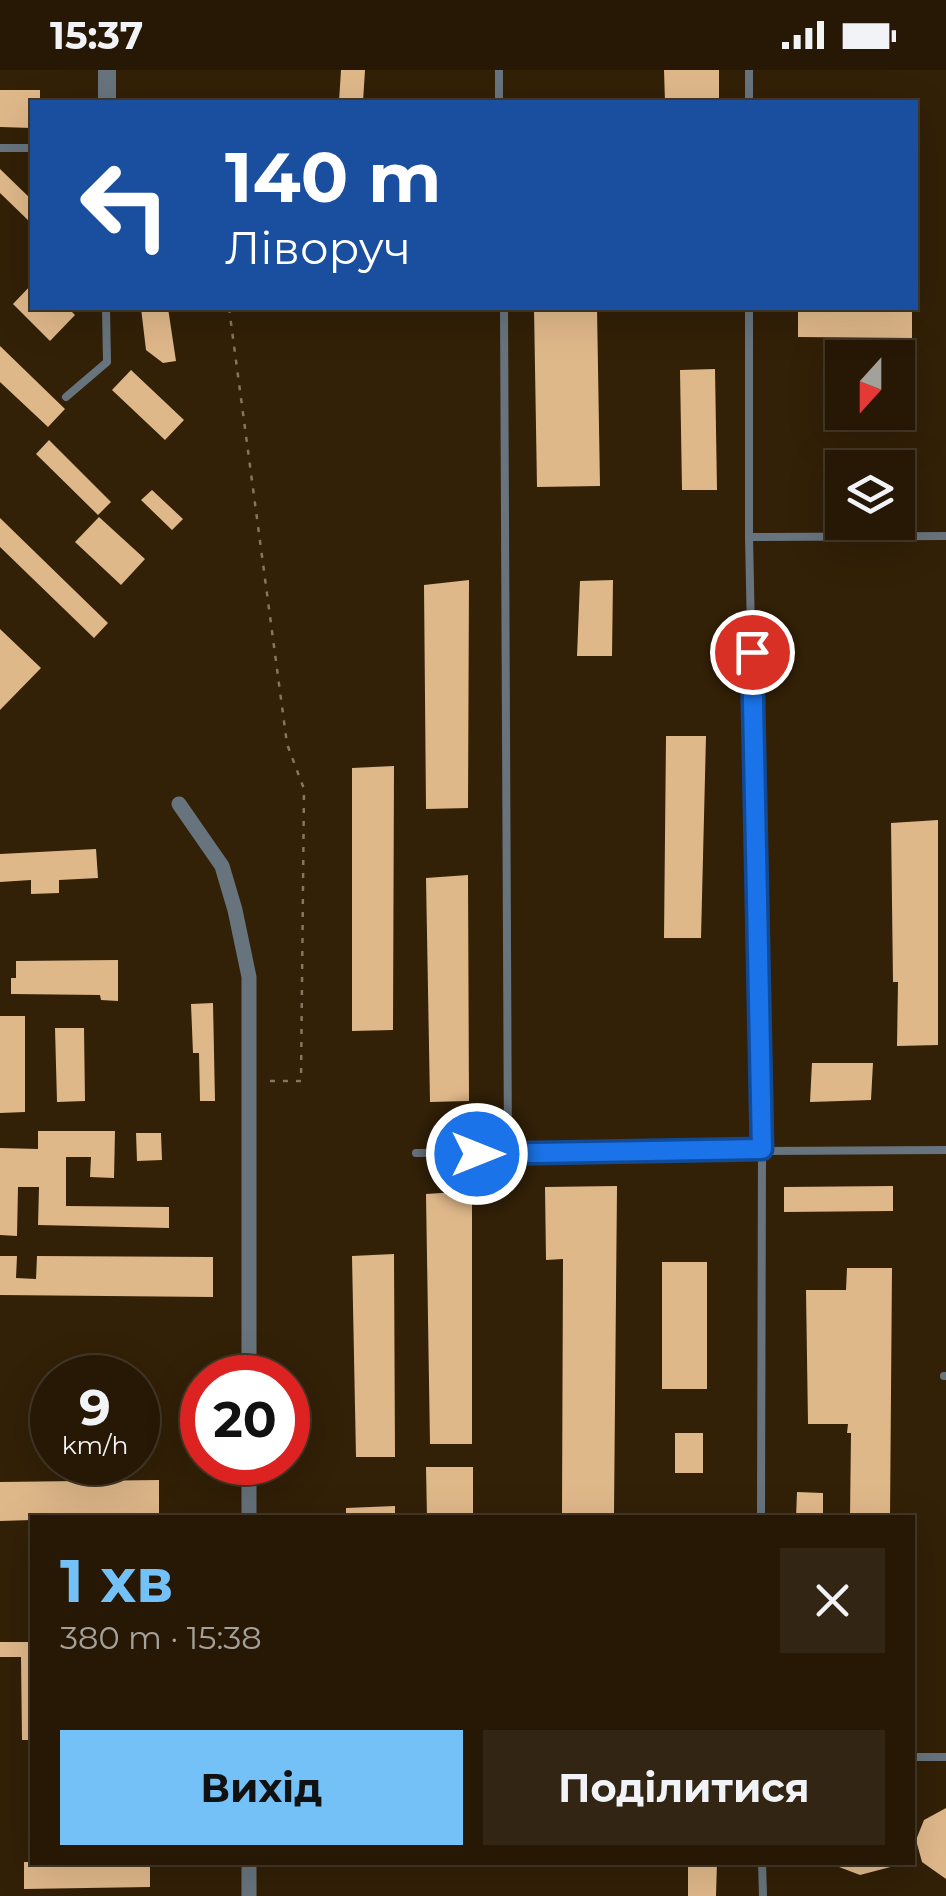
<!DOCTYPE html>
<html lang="uk">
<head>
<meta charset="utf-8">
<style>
  :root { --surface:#261805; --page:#322513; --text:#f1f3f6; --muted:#a4a09a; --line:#423727; --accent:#73c1f6 }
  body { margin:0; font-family:Montserrat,sans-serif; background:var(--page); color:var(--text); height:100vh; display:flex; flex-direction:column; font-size:38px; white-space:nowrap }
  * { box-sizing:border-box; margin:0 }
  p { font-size:32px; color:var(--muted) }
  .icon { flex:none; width:55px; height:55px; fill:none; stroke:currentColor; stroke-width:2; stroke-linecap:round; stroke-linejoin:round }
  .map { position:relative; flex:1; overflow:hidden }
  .panel { position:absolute; left:30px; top:1445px; width:885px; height:350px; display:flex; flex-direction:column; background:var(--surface); border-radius:0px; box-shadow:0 10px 40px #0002,0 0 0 2px var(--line) }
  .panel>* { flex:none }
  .guide { position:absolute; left:30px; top:30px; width:888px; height:210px; border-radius:0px; box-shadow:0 10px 40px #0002,0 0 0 2px var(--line); background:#1a4fa0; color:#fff; overflow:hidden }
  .needle { width:65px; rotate:201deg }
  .buttons { position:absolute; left:825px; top:270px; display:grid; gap:20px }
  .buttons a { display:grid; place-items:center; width:90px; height:90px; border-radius:0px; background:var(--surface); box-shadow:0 10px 40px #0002,0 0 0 2px var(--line); font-size:50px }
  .speed { position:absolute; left:30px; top:1285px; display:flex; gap:20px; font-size:50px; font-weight:700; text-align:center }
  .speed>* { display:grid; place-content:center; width:130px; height:130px; border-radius:50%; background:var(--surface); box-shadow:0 10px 40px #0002,0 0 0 2px var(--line); line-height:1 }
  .speed small { font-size:25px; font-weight:400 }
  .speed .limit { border:15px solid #d22; background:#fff; color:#111 }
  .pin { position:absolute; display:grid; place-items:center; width:85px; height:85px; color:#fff; margin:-42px; border:5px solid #fff; border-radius:50%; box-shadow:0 2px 10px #0007 }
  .me { position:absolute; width:110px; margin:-55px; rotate:90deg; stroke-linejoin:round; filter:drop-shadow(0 0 8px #0008) }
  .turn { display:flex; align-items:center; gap:35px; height:210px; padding:0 30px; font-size:45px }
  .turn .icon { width:130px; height:130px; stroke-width:2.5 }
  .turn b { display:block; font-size:70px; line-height:85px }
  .round { display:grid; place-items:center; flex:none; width:105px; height:105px; border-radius:0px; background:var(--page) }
  .headline { display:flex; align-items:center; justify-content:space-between; height:170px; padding:0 30px }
  h1 { font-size:60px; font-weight:700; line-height:75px; color:var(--accent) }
  .primary-button { display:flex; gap:20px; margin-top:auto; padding:20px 30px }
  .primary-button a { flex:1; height:115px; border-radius:0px; background:var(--accent); color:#111; font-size:40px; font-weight:700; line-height:115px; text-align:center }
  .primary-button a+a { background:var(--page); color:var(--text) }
  .status { display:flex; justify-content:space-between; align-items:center; height:70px; padding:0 50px; background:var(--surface); direction:ltr }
  .status svg { height:28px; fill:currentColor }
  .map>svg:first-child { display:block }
  .building { fill:#dfb88a }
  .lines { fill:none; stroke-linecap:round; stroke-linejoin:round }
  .path { stroke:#857561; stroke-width:2.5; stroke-dasharray:5 8; stroke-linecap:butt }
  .service { stroke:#67747d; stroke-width:8 }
  .minor { stroke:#67747d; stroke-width:15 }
  .tertiary { stroke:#67747d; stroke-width:18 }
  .rail { stroke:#938470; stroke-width:4; stroke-dasharray:15 8; stroke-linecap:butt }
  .route-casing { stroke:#114b97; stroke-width:25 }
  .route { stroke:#1a73e8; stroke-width:18 }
</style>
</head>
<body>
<div class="status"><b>15:37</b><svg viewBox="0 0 49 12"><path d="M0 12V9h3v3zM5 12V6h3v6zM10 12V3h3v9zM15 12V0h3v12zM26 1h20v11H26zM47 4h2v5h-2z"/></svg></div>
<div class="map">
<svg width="946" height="1826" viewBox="0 0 946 1826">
  <rect width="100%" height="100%" fill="#322007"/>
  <!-- building -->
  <path class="building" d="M341,0H365L363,32H339Z
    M664,0H719V32H665Z
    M0,20H40V32H32V58L0,57Z
    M0,99L32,130V154L0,123Z
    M32,214V238H68L75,245L50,271L13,234Z
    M141,238H168L176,291L163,293L146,280Z
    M534,238H597L600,416L537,417Z
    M798,238H912V268L798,267Z
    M0,276L65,339L48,357L0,312Z
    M715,299L717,420H682L680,300Z
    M131,300L184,350L165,370L112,320Z
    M49,370L111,432L98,445L36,384Z
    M152,420L183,449L172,460L141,430Z
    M99,447L145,489L121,515L75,472Z
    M0,448L108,553L94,568L0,477Z
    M469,510L468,738L426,739L424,515Z
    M613,510L612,586H577L580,511Z
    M0,559L41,598L0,640Z
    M666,666H706L701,868H664Z
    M394,696L393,960L352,961V698Z
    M938,750V975L897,976L898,912H893L891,753Z
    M96,779L98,808L59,810V823L31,824V810L0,812V784Z
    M468,805L469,1031L430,1032L426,808Z
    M118,890V931L101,930L100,925L11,924V908H16V891Z
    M213,933L215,1031H200L199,983H193L191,934Z
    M0,946H25V1042L0,1043Z
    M55,958H84L85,1031L57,1032Z
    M812,993H873L871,1030L810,1032Z
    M38,1061H115L114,1108L90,1107L91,1087H66V1136L169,1137V1158L38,1155L39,1117H18L17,1166L0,1165V1078L38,1079Z
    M136,1063H161L162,1090L137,1091Z
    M617,1116L614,1443L562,1445L563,1189L546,1190L545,1117Z
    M893,1116V1141L784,1142V1117Z
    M472,1121V1374H430L426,1124Z
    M394,1184L395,1387H356L352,1186Z
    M0,1186H17L16,1208L36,1209L37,1186L213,1187V1227L0,1225Z
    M662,1192H707V1319H662Z
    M847,1198H892L890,1448H850L851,1363H847L848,1354H808L806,1220H846Z
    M675,1363H703V1403H675Z
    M426,1397H473V1448H427Z
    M159,1410V1448H32V1450L0,1451V1412Z
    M797,1422L823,1423V1448H796Z
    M395,1436V1448H346V1438Z
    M0,1572H32V1670H22L21,1587H0Z
    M946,1738V1809L922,1792L916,1770L924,1750Z
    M24,1792H150V1817L24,1819Z
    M688,1792H717L716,1826H688Z
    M826,1792H898V1795L860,1805Z"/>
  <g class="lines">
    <!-- path -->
    <path class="path" d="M229,238L287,674L304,719L301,1011H266"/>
    <!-- service -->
    <path class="service" d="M499,0V32
      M749,0V32
      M0,78H32
      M504,238L508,1084
      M749,238V467L762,1079L761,1448
      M66,327L107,292L106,238
      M749,467L946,466
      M416,1083L946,1080
      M944,1306H946
      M912,1687H946
      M762,1792L763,1826"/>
    <!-- minor -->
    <path class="minor" d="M179,734L222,796L235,840L249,907V1308
      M249,1448V1392
      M249,1826V1792"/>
    <!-- tertiary -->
    <path class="tertiary" d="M107,0V32"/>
    <!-- rail -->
    <path class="rail" d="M566,1795L567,1792"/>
  </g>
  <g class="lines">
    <defs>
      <path id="route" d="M477,1084L762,1079L752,582"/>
    </defs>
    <!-- route casing -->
    <use href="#route" class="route-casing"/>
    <!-- route -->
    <use href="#route" class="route"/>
  </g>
</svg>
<div class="buttons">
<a><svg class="needle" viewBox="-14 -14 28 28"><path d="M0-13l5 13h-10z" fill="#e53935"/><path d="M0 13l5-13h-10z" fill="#a4a09a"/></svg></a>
<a><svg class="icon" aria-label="layers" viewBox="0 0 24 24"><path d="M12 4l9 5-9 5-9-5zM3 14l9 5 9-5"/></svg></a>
</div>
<div class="speed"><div>9<small>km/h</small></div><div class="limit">20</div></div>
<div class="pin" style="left:752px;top:582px;background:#d93025"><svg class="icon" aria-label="arrive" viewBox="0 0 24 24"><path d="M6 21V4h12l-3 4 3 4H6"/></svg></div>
<svg class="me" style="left:477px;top:1084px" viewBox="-20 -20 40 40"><circle r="17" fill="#1a73e8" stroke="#fff" stroke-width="3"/><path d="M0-11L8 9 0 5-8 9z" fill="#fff"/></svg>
<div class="guide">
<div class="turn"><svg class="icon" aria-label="left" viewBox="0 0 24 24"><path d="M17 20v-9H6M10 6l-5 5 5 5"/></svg><div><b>140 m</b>Ліворуч</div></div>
</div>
<section class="panel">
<div class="headline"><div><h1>1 хв</h1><p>380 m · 15:38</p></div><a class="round"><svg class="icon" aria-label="close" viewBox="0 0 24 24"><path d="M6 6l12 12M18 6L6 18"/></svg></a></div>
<div class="primary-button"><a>Вихід</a><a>Поділитися</a></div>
</section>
</div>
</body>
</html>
